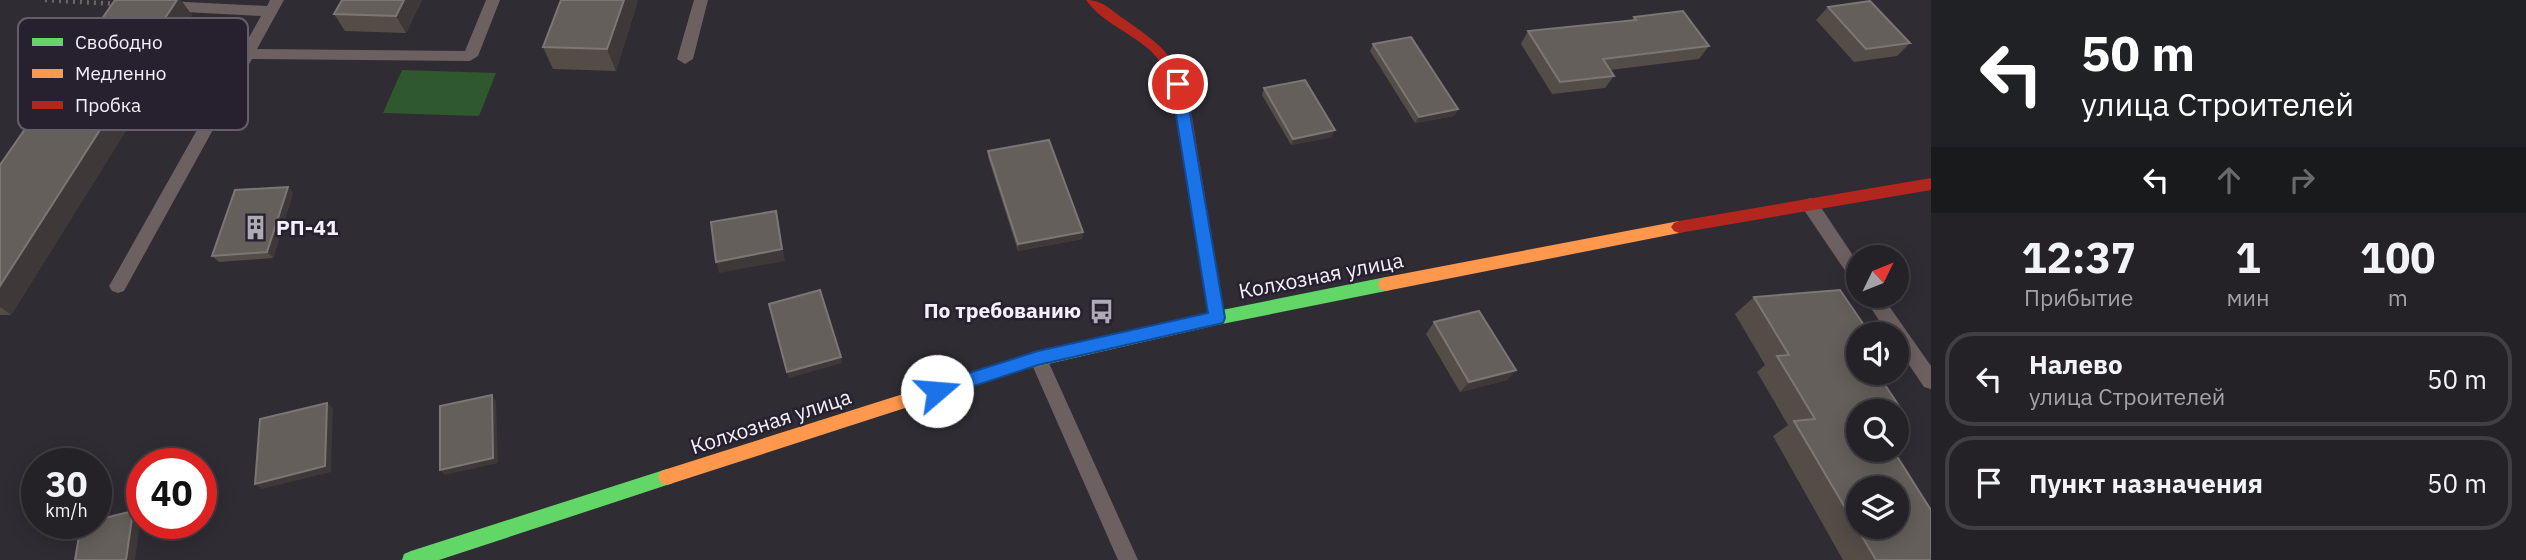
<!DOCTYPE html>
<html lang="ru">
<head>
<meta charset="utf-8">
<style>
  :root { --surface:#242127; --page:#2c292f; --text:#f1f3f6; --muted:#a3a3a7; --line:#413e44 }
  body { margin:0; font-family:"IBM Plex Sans",sans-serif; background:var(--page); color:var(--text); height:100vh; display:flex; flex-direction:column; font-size:26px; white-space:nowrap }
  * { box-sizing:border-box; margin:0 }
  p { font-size:23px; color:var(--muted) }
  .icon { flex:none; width:38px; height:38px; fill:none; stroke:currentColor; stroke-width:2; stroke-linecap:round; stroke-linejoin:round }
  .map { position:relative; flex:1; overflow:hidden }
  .drawer { display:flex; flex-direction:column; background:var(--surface); width:595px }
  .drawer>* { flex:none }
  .guide { background:#202124; color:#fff; overflow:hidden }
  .needle { width:46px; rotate:47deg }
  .tools { position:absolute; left:1846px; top:245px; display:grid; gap:14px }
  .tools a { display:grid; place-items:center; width:63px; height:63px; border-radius:50%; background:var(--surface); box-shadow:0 4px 18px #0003,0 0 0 2px var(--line); font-size:35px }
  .speed { position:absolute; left:21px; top:448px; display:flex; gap:14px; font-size:35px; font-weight:700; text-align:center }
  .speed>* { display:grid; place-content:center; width:91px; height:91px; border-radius:50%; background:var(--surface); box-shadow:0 4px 18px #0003,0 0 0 2px var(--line); line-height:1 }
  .speed small { font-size:18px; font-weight:400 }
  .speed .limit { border:10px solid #d22; background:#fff; color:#111 }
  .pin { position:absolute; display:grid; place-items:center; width:60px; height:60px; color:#fff; margin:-30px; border:4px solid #fff; border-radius:50%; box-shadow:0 2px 7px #0007 }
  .me { position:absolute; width:77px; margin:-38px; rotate:72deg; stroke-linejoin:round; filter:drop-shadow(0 0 5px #0008) }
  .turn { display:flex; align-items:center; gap:24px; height:147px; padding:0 35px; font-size:32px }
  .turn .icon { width:91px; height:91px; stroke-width:2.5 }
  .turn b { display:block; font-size:49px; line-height:60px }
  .lanes { display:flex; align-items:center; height:66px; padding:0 35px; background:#0003; justify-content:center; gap:35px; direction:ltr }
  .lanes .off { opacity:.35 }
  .eta { display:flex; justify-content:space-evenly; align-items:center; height:119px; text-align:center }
  .eta b { font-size:42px; font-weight:700; line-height:49px }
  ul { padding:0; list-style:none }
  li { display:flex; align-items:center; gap:21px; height:94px; margin:0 14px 10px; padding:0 21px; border:4px solid var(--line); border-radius:28px }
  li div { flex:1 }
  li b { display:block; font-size:26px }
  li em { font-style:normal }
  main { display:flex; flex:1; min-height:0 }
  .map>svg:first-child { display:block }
  .green { fill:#30582e }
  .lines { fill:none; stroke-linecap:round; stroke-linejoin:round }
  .path { stroke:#6d6769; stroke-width:4.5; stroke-dasharray:2 5; stroke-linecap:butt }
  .lane { fill:#6c6160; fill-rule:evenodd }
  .fast { fill:#63d668; fill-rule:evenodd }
  .slow { fill:#ff974d; fill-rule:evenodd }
  .jam { fill:#b3261e; fill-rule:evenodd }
  .wall { fill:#544d47 }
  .shaded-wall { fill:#3e3938 }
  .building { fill:#655f5b; stroke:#7c7674; stroke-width:2; fill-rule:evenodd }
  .route { fill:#1a73e8; stroke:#114b97; stroke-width:2 }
  .labels { text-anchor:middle; stroke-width:5; stroke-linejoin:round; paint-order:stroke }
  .poi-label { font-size:21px; font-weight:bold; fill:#f4f0fa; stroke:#27202e; text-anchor:start }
  .street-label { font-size:21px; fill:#f4f0fa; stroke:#27202e }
  .key { fill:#27202e; stroke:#645e6b; stroke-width:2 }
  .key-label { font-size:19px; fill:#f4f0fa }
</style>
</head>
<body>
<main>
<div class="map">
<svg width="1931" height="560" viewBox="0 0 1931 560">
  <rect width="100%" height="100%" fill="#302c34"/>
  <!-- green -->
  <path class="green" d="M402,70L496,73L479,116L383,113Z"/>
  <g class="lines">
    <!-- path -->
    <path class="path" d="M45,0L117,4"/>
    <!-- lane -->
    <path class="lane" d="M270,0H284L257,49L465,51L486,0H500L478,56L470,61L252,59L124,291L118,293L112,291L109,286L112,281L261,16L165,11L158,6L165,1L267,6Z
      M694,0H708L693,59L685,64L677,59Z
      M1810,198L1816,200L1858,263V283L1852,281L1804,210L1802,205L1804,200Z
      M1863,296H1882L1931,366V389L1924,387L1897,347V334H1888Z
      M1038,350L1044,352L1138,560H1118L1029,358L1032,352Z"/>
    <!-- fast -->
    <path class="fast" d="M1386,277L1392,279L1394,284L1392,289L1386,291L1217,325L1026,369L1020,367L1018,362L1020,357L1026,355L1217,311Z
      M667,469L673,471L676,477L673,483L667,485L439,560H402L404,554L411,551Z"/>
    <!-- slow -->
    <path class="slow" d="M1679,221L1684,223L1687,227L1684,231L1679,233L1386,291L1380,289L1378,284L1380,279L1386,277Z
      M1026,355L1032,357L1034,362L1032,367L1026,369L667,485L661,483L658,477L661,471L667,469Z"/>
    <!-- jam -->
    <path class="jam" d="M1086,0C1103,0 1109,9 1124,19C1162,46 1173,52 1189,98L1225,318L1223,323L1217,325L1211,323L1209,318L1175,98C1171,86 1168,73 1161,63C1142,35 1105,27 1086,0Z
      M1931,178V190L1679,233L1674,231L1671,227L1674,223L1679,221Z"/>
  </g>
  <!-- wall -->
  <path class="wall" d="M342,0H422L406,33L345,31L334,14Z
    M638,0L616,71L553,69L543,47Z
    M1828,7L1910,43L1897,56L1854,62L1816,20Z
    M192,15L174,42L178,47L11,315H0V165Z
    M1634,17L1709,46L1699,59L1610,70L1614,76L1605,88L1552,94L1521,44L1528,31L1632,20Z
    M1373,44L1458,109L1454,116L1415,123L1370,51Z
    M1264,88L1332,137L1291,145L1262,95Z
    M988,151L1083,232L1082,239L1018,251L988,157Z
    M288,187L293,193L273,258L219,262L212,256Z
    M1754,297L1858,334V373L1907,418L1897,424V411H1858L1931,560H1843L1773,436L1788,425L1757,372L1765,365L1735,314Z
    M1434,322L1516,370L1507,380L1460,392L1426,334Z"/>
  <!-- shaded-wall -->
  <path class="shaded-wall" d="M177,0H181L192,15L174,42L178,47L11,315L0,307V286L157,30Z
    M404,0H422L406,33L396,16Z
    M624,0H638L616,71L607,49Z
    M1458,109L1454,116L1415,123L1419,117Z
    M1335,130L1332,137L1291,145L1293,139Z
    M288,187L293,193L273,258L267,252Z
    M776,211L785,261L719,273L716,262Z
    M1083,232L1082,239L1018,251V244Z
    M841,357L842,363L789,378L787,372Z
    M1516,370L1507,380L1460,392L1469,382Z
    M492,395L496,401L498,463L445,475L440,470Z
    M327,403L333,408L331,472L262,489L255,484Z
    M133,511L141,516L135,560H126Z"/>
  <!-- building -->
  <path class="building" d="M115,0H177L157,30H164L0,286V165Z
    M342,0H404L396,16L334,14Z
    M561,0H624L607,49L543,47Z
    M1870,1L1910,43L1866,49L1828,7Z
    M1683,11L1709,46L1603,59L1614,76L1560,82L1528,31L1636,20L1634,17Z
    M1411,37L1458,109L1419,117L1373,44Z
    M1305,80L1335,130L1293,139L1264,88Z
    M1049,140L1083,232L1018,244L988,151Z
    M288,187L267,252L212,256L235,190Z
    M776,211L782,249L716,262L711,222Z
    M820,290L841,357L787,372L769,304Z
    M1840,290L1870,334H1858V373H1877L1907,418L1897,419V411H1858V450H1893L1931,510V560H1876L1794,421L1815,419L1777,356L1789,355L1754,297ZM1858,488H1897V527H1858Z
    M1479,311L1516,370L1469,382L1434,322Z
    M492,395L493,458L440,470V406Z
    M327,403L325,466L255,484L260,419Z
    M133,511L126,560H75L81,524L96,523V520Z"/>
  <!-- route -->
  <path class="route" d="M1178,79L1185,84L1225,318L1223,323L1038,365L937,398L931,396L929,391L931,385L1038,351L1208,313L1171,84Z"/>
  <!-- icons -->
  <defs>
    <symbol id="building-bare" viewBox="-9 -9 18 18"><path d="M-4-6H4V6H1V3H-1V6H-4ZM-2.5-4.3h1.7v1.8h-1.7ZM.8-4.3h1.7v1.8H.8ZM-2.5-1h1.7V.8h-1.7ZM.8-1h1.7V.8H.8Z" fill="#afabb5" stroke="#27202e" stroke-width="2.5" paint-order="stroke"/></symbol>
    <symbol id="bus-bare" viewBox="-9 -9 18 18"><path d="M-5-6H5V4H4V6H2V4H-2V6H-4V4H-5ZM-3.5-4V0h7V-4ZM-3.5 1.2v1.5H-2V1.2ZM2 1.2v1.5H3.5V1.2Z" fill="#afabb5" stroke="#27202e" stroke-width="2.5" paint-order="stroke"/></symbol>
  </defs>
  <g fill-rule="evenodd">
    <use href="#building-bare" x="238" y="210" width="35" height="35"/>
    <use href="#bus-bare" x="1084" y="294" width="35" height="35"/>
  </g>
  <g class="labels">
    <!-- poi labels -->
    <g class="poi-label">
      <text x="276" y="235">РП-41</text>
      <text x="1081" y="318" text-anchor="end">По требованию</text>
    </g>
    <!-- street labels -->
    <g class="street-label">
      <text transform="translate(1321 276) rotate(-11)" y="7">Колхозная улица</text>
      <text transform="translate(771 422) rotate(-18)" y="7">Колхозная улица</text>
    </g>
  </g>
  <!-- legend -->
  <rect x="18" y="18" width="230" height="112" rx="10" class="key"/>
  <rect x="32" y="38" width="31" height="8" fill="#63d668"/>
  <rect x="32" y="69" width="31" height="9" fill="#ff974d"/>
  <rect x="32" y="101" width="31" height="8" fill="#b3261e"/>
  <g class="key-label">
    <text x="75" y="49">Свободно</text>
    <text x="75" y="80">Медленно</text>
    <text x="75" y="112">Пробка</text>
  </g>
</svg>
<div class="tools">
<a><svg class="needle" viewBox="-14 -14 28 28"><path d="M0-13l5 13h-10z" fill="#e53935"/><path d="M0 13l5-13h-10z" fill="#a3a3a7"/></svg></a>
<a><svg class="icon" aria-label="sound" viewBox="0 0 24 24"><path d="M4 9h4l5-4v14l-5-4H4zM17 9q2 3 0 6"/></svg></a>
<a><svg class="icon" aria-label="search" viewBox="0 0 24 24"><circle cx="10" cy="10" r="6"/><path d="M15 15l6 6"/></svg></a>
<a><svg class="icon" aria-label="layers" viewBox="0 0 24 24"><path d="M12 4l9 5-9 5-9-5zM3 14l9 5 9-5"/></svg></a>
</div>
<div class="speed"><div>30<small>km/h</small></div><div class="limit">40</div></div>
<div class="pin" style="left:1178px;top:84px;background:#d93025"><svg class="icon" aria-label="arrive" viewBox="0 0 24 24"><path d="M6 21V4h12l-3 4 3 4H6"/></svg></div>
<svg class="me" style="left:937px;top:391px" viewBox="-20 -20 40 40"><circle r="19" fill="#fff"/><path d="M0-13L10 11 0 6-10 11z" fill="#1a73e8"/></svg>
</div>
<section class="drawer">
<div class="guide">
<div class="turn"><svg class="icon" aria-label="left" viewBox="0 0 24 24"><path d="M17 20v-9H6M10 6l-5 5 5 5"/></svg><div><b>50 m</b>улица Строителей</div></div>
<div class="lanes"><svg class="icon" aria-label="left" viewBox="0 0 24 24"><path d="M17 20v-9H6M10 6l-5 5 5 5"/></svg><svg class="icon off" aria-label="ahead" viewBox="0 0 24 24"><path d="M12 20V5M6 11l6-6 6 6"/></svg><svg class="icon off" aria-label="right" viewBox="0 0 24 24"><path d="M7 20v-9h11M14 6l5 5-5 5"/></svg></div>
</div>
<div class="eta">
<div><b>12:37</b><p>Прибытие</p></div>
<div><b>1</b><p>мин</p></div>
<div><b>100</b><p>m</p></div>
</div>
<ul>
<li><svg class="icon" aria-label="left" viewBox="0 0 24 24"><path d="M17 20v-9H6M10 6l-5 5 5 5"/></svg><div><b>Налево</b><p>улица Строителей</p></div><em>50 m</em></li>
<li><svg class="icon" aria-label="arrive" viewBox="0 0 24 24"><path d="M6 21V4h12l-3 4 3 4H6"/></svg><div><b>Пункт назначения</b></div><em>50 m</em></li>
</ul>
</section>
</main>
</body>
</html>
